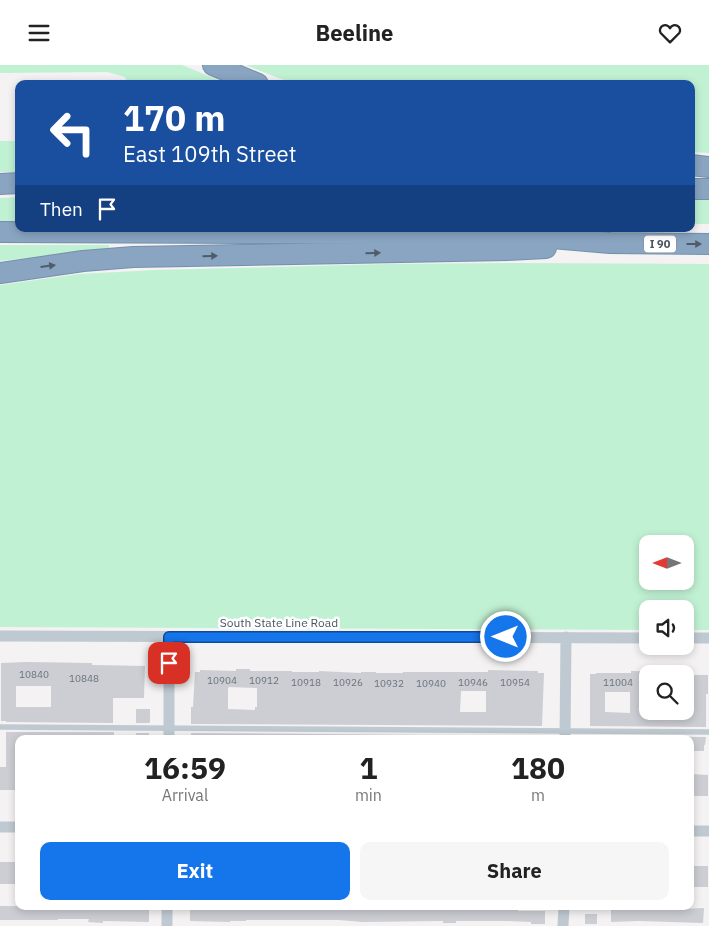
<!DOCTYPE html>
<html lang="en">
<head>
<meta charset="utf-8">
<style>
  :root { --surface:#fff; --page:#f6f6f6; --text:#222; --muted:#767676; --accent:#1575eb }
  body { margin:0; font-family:"IBM Plex Sans",sans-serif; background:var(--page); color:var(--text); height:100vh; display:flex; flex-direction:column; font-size:19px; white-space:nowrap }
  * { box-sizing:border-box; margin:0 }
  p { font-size:16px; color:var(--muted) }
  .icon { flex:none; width:28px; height:28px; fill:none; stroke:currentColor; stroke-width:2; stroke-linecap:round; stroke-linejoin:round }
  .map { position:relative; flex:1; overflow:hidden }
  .sheet { position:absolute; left:15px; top:670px; width:679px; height:175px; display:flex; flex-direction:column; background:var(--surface); border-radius:10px; box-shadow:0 2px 8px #0003 }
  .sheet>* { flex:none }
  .top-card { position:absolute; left:15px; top:15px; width:680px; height:152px; border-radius:10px; box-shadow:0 2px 8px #0003; background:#1a4fa0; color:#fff; overflow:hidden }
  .needle { width:32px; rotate:270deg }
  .fabs { position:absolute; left:639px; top:470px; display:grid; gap:10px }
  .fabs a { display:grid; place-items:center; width:55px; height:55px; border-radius:10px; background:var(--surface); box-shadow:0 2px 8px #0003; font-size:25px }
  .pin { position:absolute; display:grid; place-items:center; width:42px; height:42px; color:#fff; margin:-21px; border-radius:10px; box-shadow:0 2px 8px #0006 }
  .me { position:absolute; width:55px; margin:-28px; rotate:270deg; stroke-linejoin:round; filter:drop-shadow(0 0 4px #0008) }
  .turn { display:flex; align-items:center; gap:18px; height:105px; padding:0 25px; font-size:22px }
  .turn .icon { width:65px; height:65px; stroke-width:2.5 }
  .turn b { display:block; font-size:35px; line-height:42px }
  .then { display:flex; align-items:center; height:48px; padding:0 25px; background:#0003; gap:10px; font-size:19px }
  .eta { display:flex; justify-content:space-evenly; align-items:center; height:85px; text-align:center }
  .eta b { font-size:30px; font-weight:700; line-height:35px }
  .primary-button { display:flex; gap:10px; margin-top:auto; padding:10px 25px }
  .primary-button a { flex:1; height:58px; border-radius:10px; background:var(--accent); color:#fff; font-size:20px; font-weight:700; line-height:58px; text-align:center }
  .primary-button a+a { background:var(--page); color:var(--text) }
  header { display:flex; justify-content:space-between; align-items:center; height:65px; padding:0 25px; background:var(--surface); font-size:22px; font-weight:700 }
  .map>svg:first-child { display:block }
  .green { fill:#c1f1d3; fill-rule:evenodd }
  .building { fill:#ccced4; fill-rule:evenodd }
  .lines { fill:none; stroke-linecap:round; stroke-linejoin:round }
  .highway-casing { stroke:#7490ad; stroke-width:22 }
  .lane { stroke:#bfc9d1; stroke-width:5.5 }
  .street { stroke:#bfc9d1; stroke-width:11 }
  .highway { stroke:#89a5c1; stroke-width:20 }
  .oneway { fill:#4f5d6a }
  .route-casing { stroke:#0e4c99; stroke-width:12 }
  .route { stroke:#1575eb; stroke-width:9 }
  .labels { text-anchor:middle; stroke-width:5; stroke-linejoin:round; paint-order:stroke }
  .number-label { font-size:10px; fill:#6a737d }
  .shield { fill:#fff; stroke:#808890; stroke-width:1 }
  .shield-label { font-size:11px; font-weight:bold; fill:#495560 }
  .street-label { font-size:12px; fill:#495560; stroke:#fff }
</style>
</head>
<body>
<header><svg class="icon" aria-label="menu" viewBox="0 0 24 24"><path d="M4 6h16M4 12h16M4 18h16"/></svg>Beeline<svg class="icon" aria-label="heart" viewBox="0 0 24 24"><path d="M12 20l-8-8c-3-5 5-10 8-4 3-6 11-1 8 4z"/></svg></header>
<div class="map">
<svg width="709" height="861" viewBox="0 0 709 861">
  <rect width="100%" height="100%" fill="#f4f2f2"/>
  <!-- green -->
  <path class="green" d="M0,0H182L228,19H128L125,12L107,7L0,8Z
    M246,0H709V88L691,87V19H296L273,11Z
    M0,76H19V107H0Z
    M19,132V156H0V133Z
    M691,134H709V159H691Z
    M0,180H109V185L0,196Z
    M522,198L709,199V565H685V544H648L647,565L0,562V220L79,209L155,205L387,199ZM648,479H685V516H648Z"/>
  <!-- building -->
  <path class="building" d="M26,597L92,598V600L145,601L144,633H113V658L6,657V656H1V598ZM16,621H51V642H16Z
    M236,604H250V606H292V607H319V606L361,608V607H376V608H403V607H488V605L538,606V608H544L542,661L191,659V642H193L195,607H200V605L236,606ZM229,622L257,623V642H255V645L228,644V624ZM461,626H486V647H460Z
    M631,606H646L645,626H642L643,646H685V610H708V629H706V662L590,661V609H596V608H631ZM605,627H630V648L605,647Z
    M136,644H150V657L149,658H136Z
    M6,667H114V674H19V725H0V702H6Z
    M136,668H149V674H136Z
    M191,668L542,671V674H191Z
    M590,671L706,672L705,680H704V686H692V674H590Z
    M692,709L708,710V731H692Z
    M0,797H15V819H0Z
    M693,801H708V822H693Z
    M0,841L149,842V857L103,856V858L88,857L89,854H58V855H0Z
    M268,841V843H320V841L423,844V842L438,843L501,841L518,842V846H545V859H531V857L505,856H456V858H443V856L363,857L338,855H246V856H230V857L190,856V842Z
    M611,841H626V843L683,841V844L704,843L703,858L639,856L611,857Z
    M585,849H597V859H585Z"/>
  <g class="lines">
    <defs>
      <path id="highway" d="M213,0L258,19
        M691,100L709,102
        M0,119L19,118
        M691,124H709
        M0,167L505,169L610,178L709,179
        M0,208L83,196L133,192L507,185L546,183"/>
    </defs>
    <!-- highway casing -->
    <use href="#highway" class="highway-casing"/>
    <!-- lane -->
    <path class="lane" d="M0,662L709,667"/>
    <!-- street -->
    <path class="street" d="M0,571L648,573
      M685,573H709
      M169,674V572
      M565,674L566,572
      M0,762H19
      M690,766H709
      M167,861V841
      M563,861L564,841"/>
    <!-- highway -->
    <use href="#highway" class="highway"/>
  </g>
  <!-- one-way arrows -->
  <defs><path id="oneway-solid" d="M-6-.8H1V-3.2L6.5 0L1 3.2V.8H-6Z" transform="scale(1.25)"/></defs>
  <g class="oneway">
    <use href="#oneway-solid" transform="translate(694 179)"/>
    <use href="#oneway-solid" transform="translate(373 188) rotate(-1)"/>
    <use href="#oneway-solid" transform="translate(210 191) rotate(-1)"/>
    <use href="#oneway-solid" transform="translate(48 201) rotate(-7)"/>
  </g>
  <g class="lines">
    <defs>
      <path id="route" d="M169,598V572H506"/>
    </defs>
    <!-- route casing -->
    <use href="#route" class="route-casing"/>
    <!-- route -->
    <use href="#route" class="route"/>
  </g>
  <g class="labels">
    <!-- number labels -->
    <g class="number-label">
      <text x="34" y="613">10840</text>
      <text x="84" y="617">10848</text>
      <text x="222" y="619">10904</text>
      <text x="264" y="619">10912</text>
      <text x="306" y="621">10918</text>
      <text x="348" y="621">10926</text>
      <text x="473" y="621">10946</text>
      <text x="515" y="621">10954</text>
      <text x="618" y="621">11004</text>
      <text x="389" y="622">10932</text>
      <text x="431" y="622">10940</text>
    </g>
    <!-- shield labels -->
    <rect class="shield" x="644" y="170.5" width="32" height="17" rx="4"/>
    <g class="shield-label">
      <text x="660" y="183">I 90</text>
    </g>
    <!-- street labels -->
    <g class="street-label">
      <text x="279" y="562">South State Line Road</text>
    </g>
  </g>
</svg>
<div class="fabs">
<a><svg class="needle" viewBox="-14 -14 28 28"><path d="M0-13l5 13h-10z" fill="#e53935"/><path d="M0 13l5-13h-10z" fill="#767676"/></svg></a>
<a><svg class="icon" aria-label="sound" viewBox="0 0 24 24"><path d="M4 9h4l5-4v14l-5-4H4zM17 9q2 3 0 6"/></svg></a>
<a><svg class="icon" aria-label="search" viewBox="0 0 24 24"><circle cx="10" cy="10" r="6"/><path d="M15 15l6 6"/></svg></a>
</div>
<div class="pin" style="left:169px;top:598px;background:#d93025"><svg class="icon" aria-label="arrive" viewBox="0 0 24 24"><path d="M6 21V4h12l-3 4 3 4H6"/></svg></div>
<svg class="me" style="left:506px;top:572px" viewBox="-20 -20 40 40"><circle r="17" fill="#1575eb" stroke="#fff" stroke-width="3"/><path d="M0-11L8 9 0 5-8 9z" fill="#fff"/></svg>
<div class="top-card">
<div class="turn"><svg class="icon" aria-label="left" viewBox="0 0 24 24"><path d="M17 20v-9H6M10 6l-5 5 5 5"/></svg><div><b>170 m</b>East 109th Street</div></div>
<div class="then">Then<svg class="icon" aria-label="arrive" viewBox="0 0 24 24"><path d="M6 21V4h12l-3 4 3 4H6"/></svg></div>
</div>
<section class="sheet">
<div class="eta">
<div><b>16:59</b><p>Arrival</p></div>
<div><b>1</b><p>min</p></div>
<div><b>180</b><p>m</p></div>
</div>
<div class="primary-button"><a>Exit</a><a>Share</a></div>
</section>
</div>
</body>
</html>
